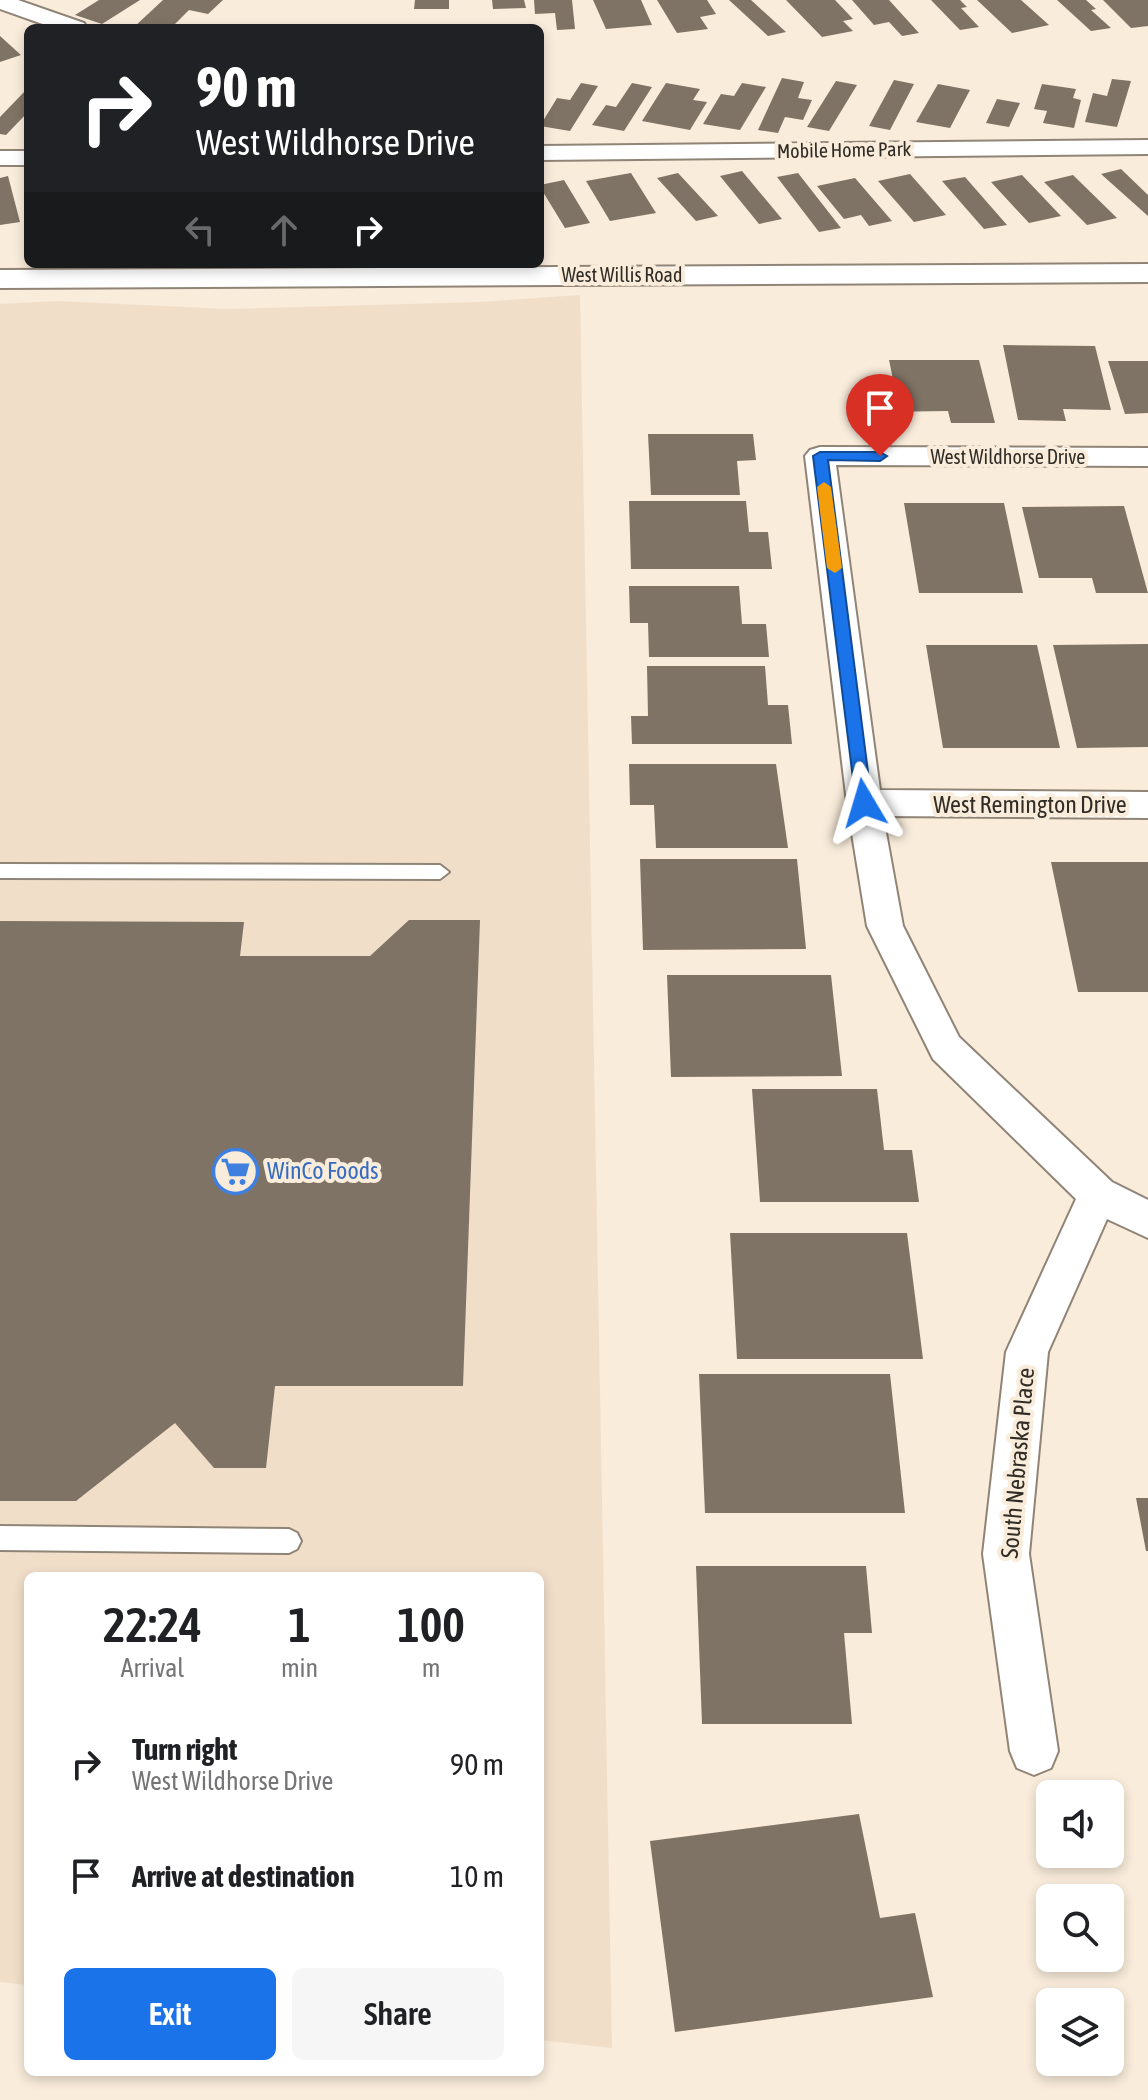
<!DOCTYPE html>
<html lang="en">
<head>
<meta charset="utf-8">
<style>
  :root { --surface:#fff; --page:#f6f6f6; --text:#202124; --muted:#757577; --accent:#1a73e8 }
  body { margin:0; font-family:"Asap Condensed",sans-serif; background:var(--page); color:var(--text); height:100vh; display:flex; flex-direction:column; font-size:30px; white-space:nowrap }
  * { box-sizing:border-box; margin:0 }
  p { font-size:26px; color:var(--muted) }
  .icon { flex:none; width:44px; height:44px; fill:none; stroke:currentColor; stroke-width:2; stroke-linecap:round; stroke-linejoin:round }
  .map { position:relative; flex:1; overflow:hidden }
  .side { position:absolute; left:24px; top:1572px; width:520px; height:504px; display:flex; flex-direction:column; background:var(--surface); border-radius:12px; box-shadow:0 4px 12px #0003 }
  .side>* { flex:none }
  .hud { position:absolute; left:24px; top:24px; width:520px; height:244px; border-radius:12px; box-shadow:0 4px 12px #0003; background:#202124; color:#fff; overflow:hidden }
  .buttons { position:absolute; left:1036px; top:1780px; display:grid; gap:16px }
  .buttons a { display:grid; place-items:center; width:88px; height:88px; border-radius:12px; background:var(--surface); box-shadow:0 4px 12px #0003; font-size:40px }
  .pin { position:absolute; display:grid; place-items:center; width:68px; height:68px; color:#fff; margin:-82px -34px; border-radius:50% 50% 50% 0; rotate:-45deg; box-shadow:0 0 8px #0007 }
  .pin .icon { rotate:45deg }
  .me { position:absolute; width:88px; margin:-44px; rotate:353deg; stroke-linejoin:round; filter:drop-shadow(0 0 6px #0008) }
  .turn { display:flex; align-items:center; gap:28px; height:168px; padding:0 40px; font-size:36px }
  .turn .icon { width:104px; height:104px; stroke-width:2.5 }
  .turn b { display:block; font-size:56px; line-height:68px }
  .lanes { display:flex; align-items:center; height:76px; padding:0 40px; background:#0003; justify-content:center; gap:40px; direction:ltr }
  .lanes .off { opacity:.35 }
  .eta { display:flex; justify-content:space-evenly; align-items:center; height:136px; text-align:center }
  .eta b { font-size:48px; font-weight:600; line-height:56px }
  .cta { display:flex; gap:16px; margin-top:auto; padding:16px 40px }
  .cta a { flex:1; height:92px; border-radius:12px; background:var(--accent); color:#fff; font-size:32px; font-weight:600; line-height:92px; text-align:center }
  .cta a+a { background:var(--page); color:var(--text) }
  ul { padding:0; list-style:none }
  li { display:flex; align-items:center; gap:24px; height:112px; padding:0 40px }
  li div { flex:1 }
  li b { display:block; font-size:30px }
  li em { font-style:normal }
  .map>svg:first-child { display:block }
  .built { fill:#f0dec9 }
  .building { fill:#7f7365 }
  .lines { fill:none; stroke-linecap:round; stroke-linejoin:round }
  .service-casing { stroke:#908476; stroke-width:4 }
  .minor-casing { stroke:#908476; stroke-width:4 }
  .tertiary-casing { stroke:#908476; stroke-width:4 }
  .service { fill:#fff; fill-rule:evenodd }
  .minor { fill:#fff; fill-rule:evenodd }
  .tertiary { fill:#fff; fill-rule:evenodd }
  .route { fill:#1a73e8; stroke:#114b97; stroke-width:2 }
  .slow { fill:#f59e0b }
  .labels { text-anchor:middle; stroke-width:8; stroke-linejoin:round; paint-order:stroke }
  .far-street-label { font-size:20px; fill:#312c26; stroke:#f9ecdb }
  .street-label { font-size:24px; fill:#312c26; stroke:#f9ecdb }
  .shop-label { font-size:24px; fill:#366cbe; stroke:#f9ecdb; text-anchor:start }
</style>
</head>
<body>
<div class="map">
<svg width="1148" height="2100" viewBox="0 0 1148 2100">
  <rect width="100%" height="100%" fill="#f9ecdb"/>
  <!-- built -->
  <path class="built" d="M580,295L612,2048L540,2040V1576H28V1985L0,1982V304L57,301L227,309L480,302Z"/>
  <!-- building -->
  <path class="building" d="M99,0H140L102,24L75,15Z
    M163,0H223L208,14L189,10L171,28H133Z
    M415,0H449V9H414Z
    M492,0H524L526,8L493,9Z
    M534,0H572L575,29L557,30L555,13L535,14Z
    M593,0H641L652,25L606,29Z
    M657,0H707L716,14L700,17L708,29L677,33Z
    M729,0H751L786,32L768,36Z
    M786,0H835L853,19L843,21L853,31L822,37Z
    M852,0H889L919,33L902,36L889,22L874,25Z
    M931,0H960L967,7L961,8L979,27L960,30Z
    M977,0H1021L1049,25L1012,33Z
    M1057,0H1086L1096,9L1091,10L1111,28L1091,31Z
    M1103,0H1148V26L1131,28Z
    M0,36L21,55L0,62Z
    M782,78L804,82L798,98L812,100L803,120L785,117L778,133L758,130Z
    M1112,79L1131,81L1117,127L1085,122L1093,93L1107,96Z
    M894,80L914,84L890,130L869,126Z
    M836,81L857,85L829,131L807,127Z
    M581,83L598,86L570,131L540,126L557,98L570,100Z
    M632,83L652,87L624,131L592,125L606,105L616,107Z
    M666,83L700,89L693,100L707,102L690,130L642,121Z
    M742,83L766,87L740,130L703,124L721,94L734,96Z
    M938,84L970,90L950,128L916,122Z
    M1042,84L1076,89L1073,98L1081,100L1074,128L1043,123L1047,111L1034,109Z
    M25,91H28V112L6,135L0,134V117Z
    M997,99L1020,103L1009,127L986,123Z
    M1121,169L1148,195V216L1101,174Z
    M742,171L782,219L759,224L720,176Z
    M631,173L656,213L610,221L586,181Z
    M678,173L718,216L696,221L657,178Z
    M798,173L841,228L819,232L777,177Z
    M910,174L946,215L914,222L878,181Z
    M1022,175L1061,216L1029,223L991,182Z
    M1073,175L1117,218L1087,225L1044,182Z
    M8,176L20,222L0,225V178Z
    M965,177L1007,225L984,229L942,181Z
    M855,178L892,221L869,226L861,215L844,219L817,186Z
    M564,180L590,223L565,228L540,187V185Z
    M1003,345L1095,346L1111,410L1063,409L1066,421L1018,420Z
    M889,360H979L995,423H951L948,411L880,412L875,384H894Z
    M1108,361H1148V413L1125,414Z
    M648,434H753L756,460L737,461L740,495H651Z
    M629,501H746L749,532H768L772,569H631Z
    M904,503H1004L1023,593H919Z
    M1124,506L1148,593H1096L1092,578H1039L1022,507Z
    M629,586H739L742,624H766L769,657H649L648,623H630Z
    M1148,644V747L1077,748L1053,645Z
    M926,645H1037L1060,748H943Z
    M647,666H765L768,705H788L792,744H632L631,716H648Z
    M629,764H776L788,848H656L654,805H630Z
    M640,859H797L806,949L643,950Z
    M1051,862H1148V992H1078Z
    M409,920H480L463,1386H275L266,1468H214L175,1423L76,1501H0V921L244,922L240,956H370Z
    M667,975H831L842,1076L671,1077Z
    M752,1089H877L884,1150H912L919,1202H760Z
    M730,1233H907L923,1359H737Z
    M699,1374H890L905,1513H705Z
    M1136,1498H1148V1551H1146Z
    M696,1566H866L872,1633H844L852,1724H702Z
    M859,1814L880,1918L915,1913L933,1997L675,2032L650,1841Z"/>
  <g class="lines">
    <defs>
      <path id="service" d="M0,864L440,865L449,872L440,879L0,878Z
        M0,1526L289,1529L297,1533L301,1541L297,1549L289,1553L0,1550Z"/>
      <path id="minor" d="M0,0H18L84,23L87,28H54L0,9Z
        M1148,140V154L540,160V146Z
        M0,151H28V165H0Z
        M820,447L1148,448V466L836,465L880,790L1148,792V818L883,816L903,926L959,1037L1112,1182L1148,1200V1238L1107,1219L1048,1352L1029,1554L1058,1751L1051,1768L1034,1775L1017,1768L1010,1751L983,1554L1006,1352L1076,1199L933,1059L867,926L847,803L805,456L810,450Z"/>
      <path id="tertiary" d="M1148,264V282L0,288V270Z"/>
    </defs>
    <!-- service casing -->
    <use href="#service" class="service-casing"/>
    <!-- minor casing -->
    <use href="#minor" class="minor-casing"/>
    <!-- tertiary casing -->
    <use href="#tertiary" class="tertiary-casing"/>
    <!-- service -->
    <use href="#service" class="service"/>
    <!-- minor -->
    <use href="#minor" class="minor"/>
    <!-- tertiary -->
    <use href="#tertiary" class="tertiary"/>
  </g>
  <!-- route -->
  <path class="route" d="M820,452H880L887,456L880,461L828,460L872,803L864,809L856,803L813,456Z"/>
  <!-- slow -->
  <path class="slow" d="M824,482L831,487L842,568L835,573L827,568L817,487Z"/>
  <!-- icons -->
  <defs>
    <symbol id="supermarket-ring" viewBox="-11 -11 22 22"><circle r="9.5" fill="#f9ecdb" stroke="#3f7fe0" stroke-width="1.5"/><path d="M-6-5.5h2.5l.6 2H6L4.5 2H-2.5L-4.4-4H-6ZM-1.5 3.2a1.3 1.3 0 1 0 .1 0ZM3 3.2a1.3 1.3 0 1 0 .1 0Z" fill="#3f7fe0"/></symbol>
  </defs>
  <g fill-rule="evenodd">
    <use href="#supermarket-ring" x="210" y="1146" width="51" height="51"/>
  </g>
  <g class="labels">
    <!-- far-street labels -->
    <g class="far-street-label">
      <text transform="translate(844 150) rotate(-1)" y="7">Mobile Home Park</text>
      <text x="622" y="282">West Willis Road</text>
      <text x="1008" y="464">West Wildhorse Drive</text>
    </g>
    <!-- street labels -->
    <g class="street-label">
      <text x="1030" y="813">West Remington Drive</text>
      <text transform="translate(1018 1463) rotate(-85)" y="8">South Nebraska Place</text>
    </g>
    <!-- shop labels -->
    <g class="shop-label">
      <text x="267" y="1179">WinCo Foods</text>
    </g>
  </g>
</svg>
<div class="buttons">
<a><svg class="icon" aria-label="sound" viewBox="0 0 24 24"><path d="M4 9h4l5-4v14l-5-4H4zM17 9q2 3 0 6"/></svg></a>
<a><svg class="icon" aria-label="search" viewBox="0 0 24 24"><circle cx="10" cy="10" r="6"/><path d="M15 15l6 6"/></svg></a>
<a><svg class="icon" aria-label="layers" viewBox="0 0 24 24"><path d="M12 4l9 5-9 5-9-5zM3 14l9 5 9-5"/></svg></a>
</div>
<div class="pin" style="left:880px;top:456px;background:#d93025"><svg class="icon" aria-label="arrive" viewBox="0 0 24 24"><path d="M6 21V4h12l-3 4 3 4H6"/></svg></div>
<svg class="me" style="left:864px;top:803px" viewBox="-20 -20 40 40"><path d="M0-17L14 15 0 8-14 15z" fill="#1a73e8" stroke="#fff" stroke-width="4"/></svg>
<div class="hud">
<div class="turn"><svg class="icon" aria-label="right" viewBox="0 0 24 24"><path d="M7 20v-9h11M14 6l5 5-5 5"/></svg><div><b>90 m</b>West Wildhorse Drive</div></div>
<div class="lanes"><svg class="icon off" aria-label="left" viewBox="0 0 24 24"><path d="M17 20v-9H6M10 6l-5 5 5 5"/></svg><svg class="icon off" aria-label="ahead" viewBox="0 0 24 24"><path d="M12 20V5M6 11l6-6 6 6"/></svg><svg class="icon" aria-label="right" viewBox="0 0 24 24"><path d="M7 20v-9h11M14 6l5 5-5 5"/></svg></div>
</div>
<section class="side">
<div class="eta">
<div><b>22:24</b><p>Arrival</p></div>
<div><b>1</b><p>min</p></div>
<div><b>100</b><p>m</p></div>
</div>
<ul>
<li><svg class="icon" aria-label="right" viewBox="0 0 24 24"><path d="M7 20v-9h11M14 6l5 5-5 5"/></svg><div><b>Turn right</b><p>West Wildhorse Drive</p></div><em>90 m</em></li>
<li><svg class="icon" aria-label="arrive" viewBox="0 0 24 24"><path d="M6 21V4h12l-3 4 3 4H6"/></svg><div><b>Arrive at destination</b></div><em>10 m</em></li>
</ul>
<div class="cta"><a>Exit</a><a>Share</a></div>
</section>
</div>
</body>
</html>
